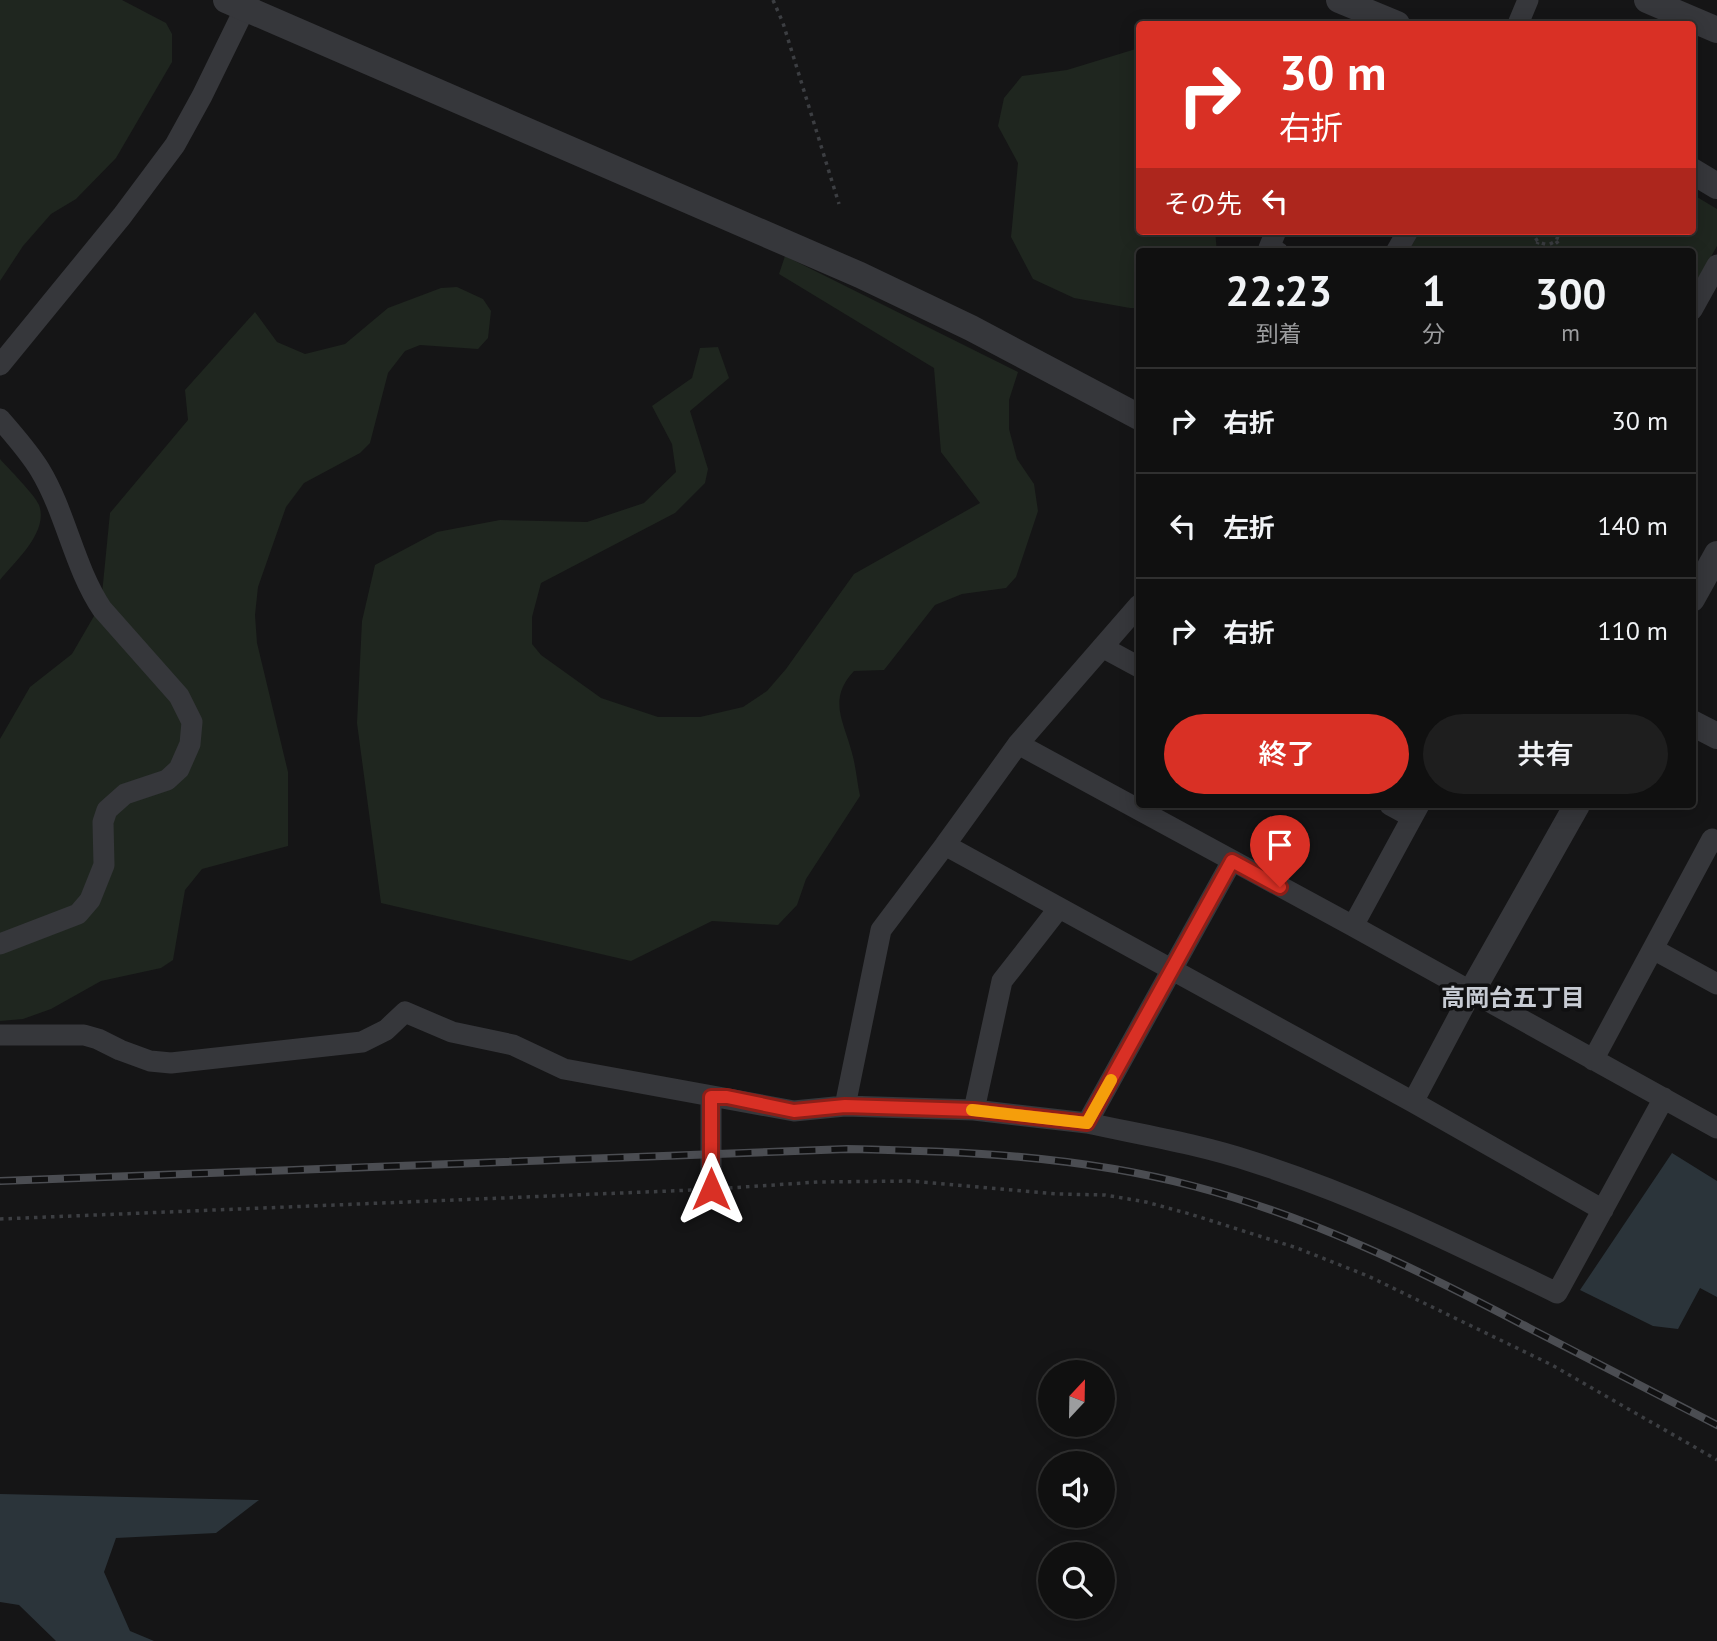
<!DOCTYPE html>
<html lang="ja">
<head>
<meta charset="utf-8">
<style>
  :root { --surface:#101010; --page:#1e1e1e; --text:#f1f3f6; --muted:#9c9d9f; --line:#303030; --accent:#d93025 }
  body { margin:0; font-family:"PT Sans","Noto Sans JP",sans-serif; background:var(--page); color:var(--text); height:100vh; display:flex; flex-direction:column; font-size:26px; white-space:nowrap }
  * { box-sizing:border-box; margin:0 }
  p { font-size:23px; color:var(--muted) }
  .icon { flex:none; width:38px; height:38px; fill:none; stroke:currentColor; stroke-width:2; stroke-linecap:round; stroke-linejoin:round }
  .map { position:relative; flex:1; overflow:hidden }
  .drawer { position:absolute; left:1136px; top:248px; width:560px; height:560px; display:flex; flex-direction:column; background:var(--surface); border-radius:7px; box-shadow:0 4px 18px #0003,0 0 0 2px var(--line) }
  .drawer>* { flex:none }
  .top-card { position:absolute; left:1136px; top:21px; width:560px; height:214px; border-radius:7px; box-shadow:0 4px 18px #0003,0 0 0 2px var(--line); background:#d93025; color:#fff; overflow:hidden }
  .needle { width:46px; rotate:22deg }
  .fabs { position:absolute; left:1038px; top:1360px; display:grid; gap:14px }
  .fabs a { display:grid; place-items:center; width:77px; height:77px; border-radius:50%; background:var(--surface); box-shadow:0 4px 18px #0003,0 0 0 2px var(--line); font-size:35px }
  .pin { position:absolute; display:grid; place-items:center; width:60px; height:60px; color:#fff; margin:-72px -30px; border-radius:50% 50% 50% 0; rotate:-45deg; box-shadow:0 0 7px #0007 }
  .pin .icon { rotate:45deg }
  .me { position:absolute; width:77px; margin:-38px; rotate:0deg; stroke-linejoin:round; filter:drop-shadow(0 0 5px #0008) }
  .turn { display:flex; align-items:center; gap:24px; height:147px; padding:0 28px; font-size:32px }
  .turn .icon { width:91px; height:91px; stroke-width:2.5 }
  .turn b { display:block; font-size:49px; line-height:60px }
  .then { display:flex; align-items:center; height:66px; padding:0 28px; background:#0003; gap:14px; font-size:26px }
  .eta { display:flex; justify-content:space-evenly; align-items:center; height:119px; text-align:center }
  .eta b { font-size:42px; font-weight:600; line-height:49px }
  .cta { display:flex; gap:14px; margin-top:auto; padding:14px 28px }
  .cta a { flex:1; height:80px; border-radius:42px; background:var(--accent); color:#fff; font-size:28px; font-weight:600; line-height:80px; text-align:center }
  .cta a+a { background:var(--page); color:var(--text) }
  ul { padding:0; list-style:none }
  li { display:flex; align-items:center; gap:21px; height:105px; padding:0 28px; border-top:2px solid var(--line) }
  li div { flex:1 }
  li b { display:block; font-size:26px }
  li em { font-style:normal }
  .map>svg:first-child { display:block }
  .green { fill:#1f261f }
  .water { fill:#2b343a }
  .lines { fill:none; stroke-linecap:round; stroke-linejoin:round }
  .path { stroke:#3c3e42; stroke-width:3.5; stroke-dasharray:3.5 5; stroke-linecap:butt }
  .minor { stroke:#36373b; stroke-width:21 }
  .tertiary { stroke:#36373b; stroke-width:26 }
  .rail-casing { stroke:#4b4d52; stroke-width:8 }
  .rail { stroke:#101011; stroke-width:5; stroke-dasharray:16; stroke-linecap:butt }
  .route-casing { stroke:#8d1f18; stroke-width:18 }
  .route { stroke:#d93025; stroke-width:12 }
  .slow { stroke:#f59e0b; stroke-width:12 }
  .labels { text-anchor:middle; stroke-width:7; stroke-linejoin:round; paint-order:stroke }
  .neighbourhood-label { font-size:24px; font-weight:bold; fill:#c7cbd3; stroke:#101011 }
</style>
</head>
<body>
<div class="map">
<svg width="1717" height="1641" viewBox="0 0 1717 1641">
  <rect width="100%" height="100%" fill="#151516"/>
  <!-- green -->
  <path class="green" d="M0,0H122L166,23L172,34V62L116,158L76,199L51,214L23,246L0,281Z
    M1139,48V231H1215L1217,252H1139V308H1130L1074,298L1033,279L1011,237L1018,163L998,126L1004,98L1022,76L1067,70Z
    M1692,194L1717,209V246L1692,291V252H1408L1420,231H1692Z
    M785,256L1018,372L1009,400V429L1017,459L1034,484L1038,511L1016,577L1006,588L962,594L935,605L884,670L854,671C827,700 844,721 852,753C856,767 857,782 860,796L806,879L797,905L778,925L712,921L631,961L381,903L357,723L362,621L375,565L437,532L500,520L587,522L644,503L676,472L672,444L652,406L692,378L700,348L718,347L729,378L690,411L708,469L705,483L675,513L541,583L532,617V644L541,655L601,698L658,717H700L743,707L767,691L786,669L854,574L980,503L941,452L934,368L779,274Z
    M457,287L483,299L491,311L488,338L478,349L420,345L405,351L388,373L370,443L360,453L304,483L286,507L258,587L255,615L257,643L288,772V846L202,869L185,890L173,960L161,968L101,981L51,1009L23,1019L0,1021V739L30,687L72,654L101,604L110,513L188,420L185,390L255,312L277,342L305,354L345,344L388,308L441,288Z
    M0,459C8,468 35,495 39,505C49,532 15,561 0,580Z"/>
  <!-- water -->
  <path class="water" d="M1672,1153L1717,1181V1297L1700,1288L1678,1329L1653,1326L1580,1290Z
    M0,1494L259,1500L216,1533L116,1538L104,1572L130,1631L154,1641H56L19,1605L0,1602Z"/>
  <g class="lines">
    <!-- path -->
    <path class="path" d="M773,0L783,23L839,204
      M1513,231L1531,232
      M1531,231L1538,242L1548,245L1556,241L1560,231
      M1556,241L1565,252
      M1534,252L1538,242
      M729,1188L818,1182L911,1181L1058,1194L1105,1195L1146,1202L1190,1214L1297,1248L1368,1276L1552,1365L1717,1460
      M0,1219L693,1190"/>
    <!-- minor -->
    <path class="minor" d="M1518,24L1528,0
      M1276,231L1269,248L1278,252
      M1396,252L1408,231
      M1692,310L1717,265
      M0,365L122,216L175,145L202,96L249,0
      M0,419C14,435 29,452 40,470C66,513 74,567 102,609L179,696L192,722L190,744L179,769L167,780L125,794L107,810L103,822L104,865L90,900L78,914L0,944
      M1139,605L1018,744L945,845L1413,1102L1603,1210
      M1102,647L1139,667
      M1018,744L1353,926L1717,1128
      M1390,805L1412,817
      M945,845L881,930L845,1106L974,1110L1087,1123
      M1232,861L1087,1123C1143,1135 1199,1144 1253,1162C1360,1196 1456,1244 1557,1293L1664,1098
      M1353,926L1419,805
      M1653,949L1717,984
      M0,1035H84L98,1039L120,1050L150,1061L171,1063L362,1042L386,1030L405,1012L452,1032L513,1045L564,1069L794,1111L845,1106
      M1593,1060L1712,839L1717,842
      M1413,1102L1472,991
      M974,1110L1002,981L1059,908
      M711,1189V1097"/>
    <!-- tertiary -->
    <path class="tertiary" d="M226,0L860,275L971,328L1139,417
      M1339,0L1397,24
      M1647,0L1717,30
      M1692,171L1717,186
      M1692,599L1717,554
      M1692,723L1717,736
      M1472,991L1577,805"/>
    <defs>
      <path id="rail" d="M0,1181L847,1149C963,1151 1080,1156 1193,1186C1312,1217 1421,1271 1529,1328C1592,1360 1654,1393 1717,1425"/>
    </defs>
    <!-- rail casing -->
    <use href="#rail" class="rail-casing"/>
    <!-- rail -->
    <use href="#rail" class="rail"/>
  </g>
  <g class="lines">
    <defs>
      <path id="route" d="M711,1189V1097H727L794,1111L845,1106L974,1110L1087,1123L1232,861L1280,887"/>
    </defs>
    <!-- route casing -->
    <use href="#route" class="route-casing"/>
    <!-- route -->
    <use href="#route" class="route"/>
    <!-- slow -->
    <path class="slow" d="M972,1110L1087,1123L1111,1080"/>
  </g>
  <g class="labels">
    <!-- neighbourhood labels -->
    <g class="neighbourhood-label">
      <text x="1513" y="1006">高岡台五丁目</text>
    </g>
  </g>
</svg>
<div class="fabs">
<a><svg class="needle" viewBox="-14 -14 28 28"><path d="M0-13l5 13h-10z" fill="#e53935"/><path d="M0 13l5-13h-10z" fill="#9c9d9f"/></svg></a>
<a><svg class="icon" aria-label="sound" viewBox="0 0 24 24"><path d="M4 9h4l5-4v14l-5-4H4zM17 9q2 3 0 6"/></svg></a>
<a><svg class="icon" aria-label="search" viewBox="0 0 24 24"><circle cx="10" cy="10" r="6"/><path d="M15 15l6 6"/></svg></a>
</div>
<div class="pin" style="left:1280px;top:887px;background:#d93025"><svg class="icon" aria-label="arrive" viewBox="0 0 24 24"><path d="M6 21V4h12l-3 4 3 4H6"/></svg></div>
<svg class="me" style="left:711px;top:1189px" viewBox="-20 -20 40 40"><path d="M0-17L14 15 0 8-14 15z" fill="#d93025" stroke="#fff" stroke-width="4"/></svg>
<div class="top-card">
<div class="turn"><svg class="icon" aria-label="right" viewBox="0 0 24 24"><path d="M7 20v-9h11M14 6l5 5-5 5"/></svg><div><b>30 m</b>右折</div></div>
<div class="then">その先<svg class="icon" aria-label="left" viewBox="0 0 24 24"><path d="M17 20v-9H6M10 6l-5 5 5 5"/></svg></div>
</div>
<section class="drawer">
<div class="eta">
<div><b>22:23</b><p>到着</p></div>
<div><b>1</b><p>分</p></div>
<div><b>300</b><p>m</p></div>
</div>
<ul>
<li><svg class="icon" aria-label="right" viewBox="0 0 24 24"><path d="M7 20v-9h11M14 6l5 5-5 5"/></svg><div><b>右折</b></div><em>30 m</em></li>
<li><svg class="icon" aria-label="left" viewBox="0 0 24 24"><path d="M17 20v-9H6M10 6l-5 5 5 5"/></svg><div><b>左折</b></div><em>140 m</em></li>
<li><svg class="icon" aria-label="right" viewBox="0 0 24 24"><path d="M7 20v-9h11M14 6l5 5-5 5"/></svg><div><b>右折</b></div><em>110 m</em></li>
</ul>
<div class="cta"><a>終了</a><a>共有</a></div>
</section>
</div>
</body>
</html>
